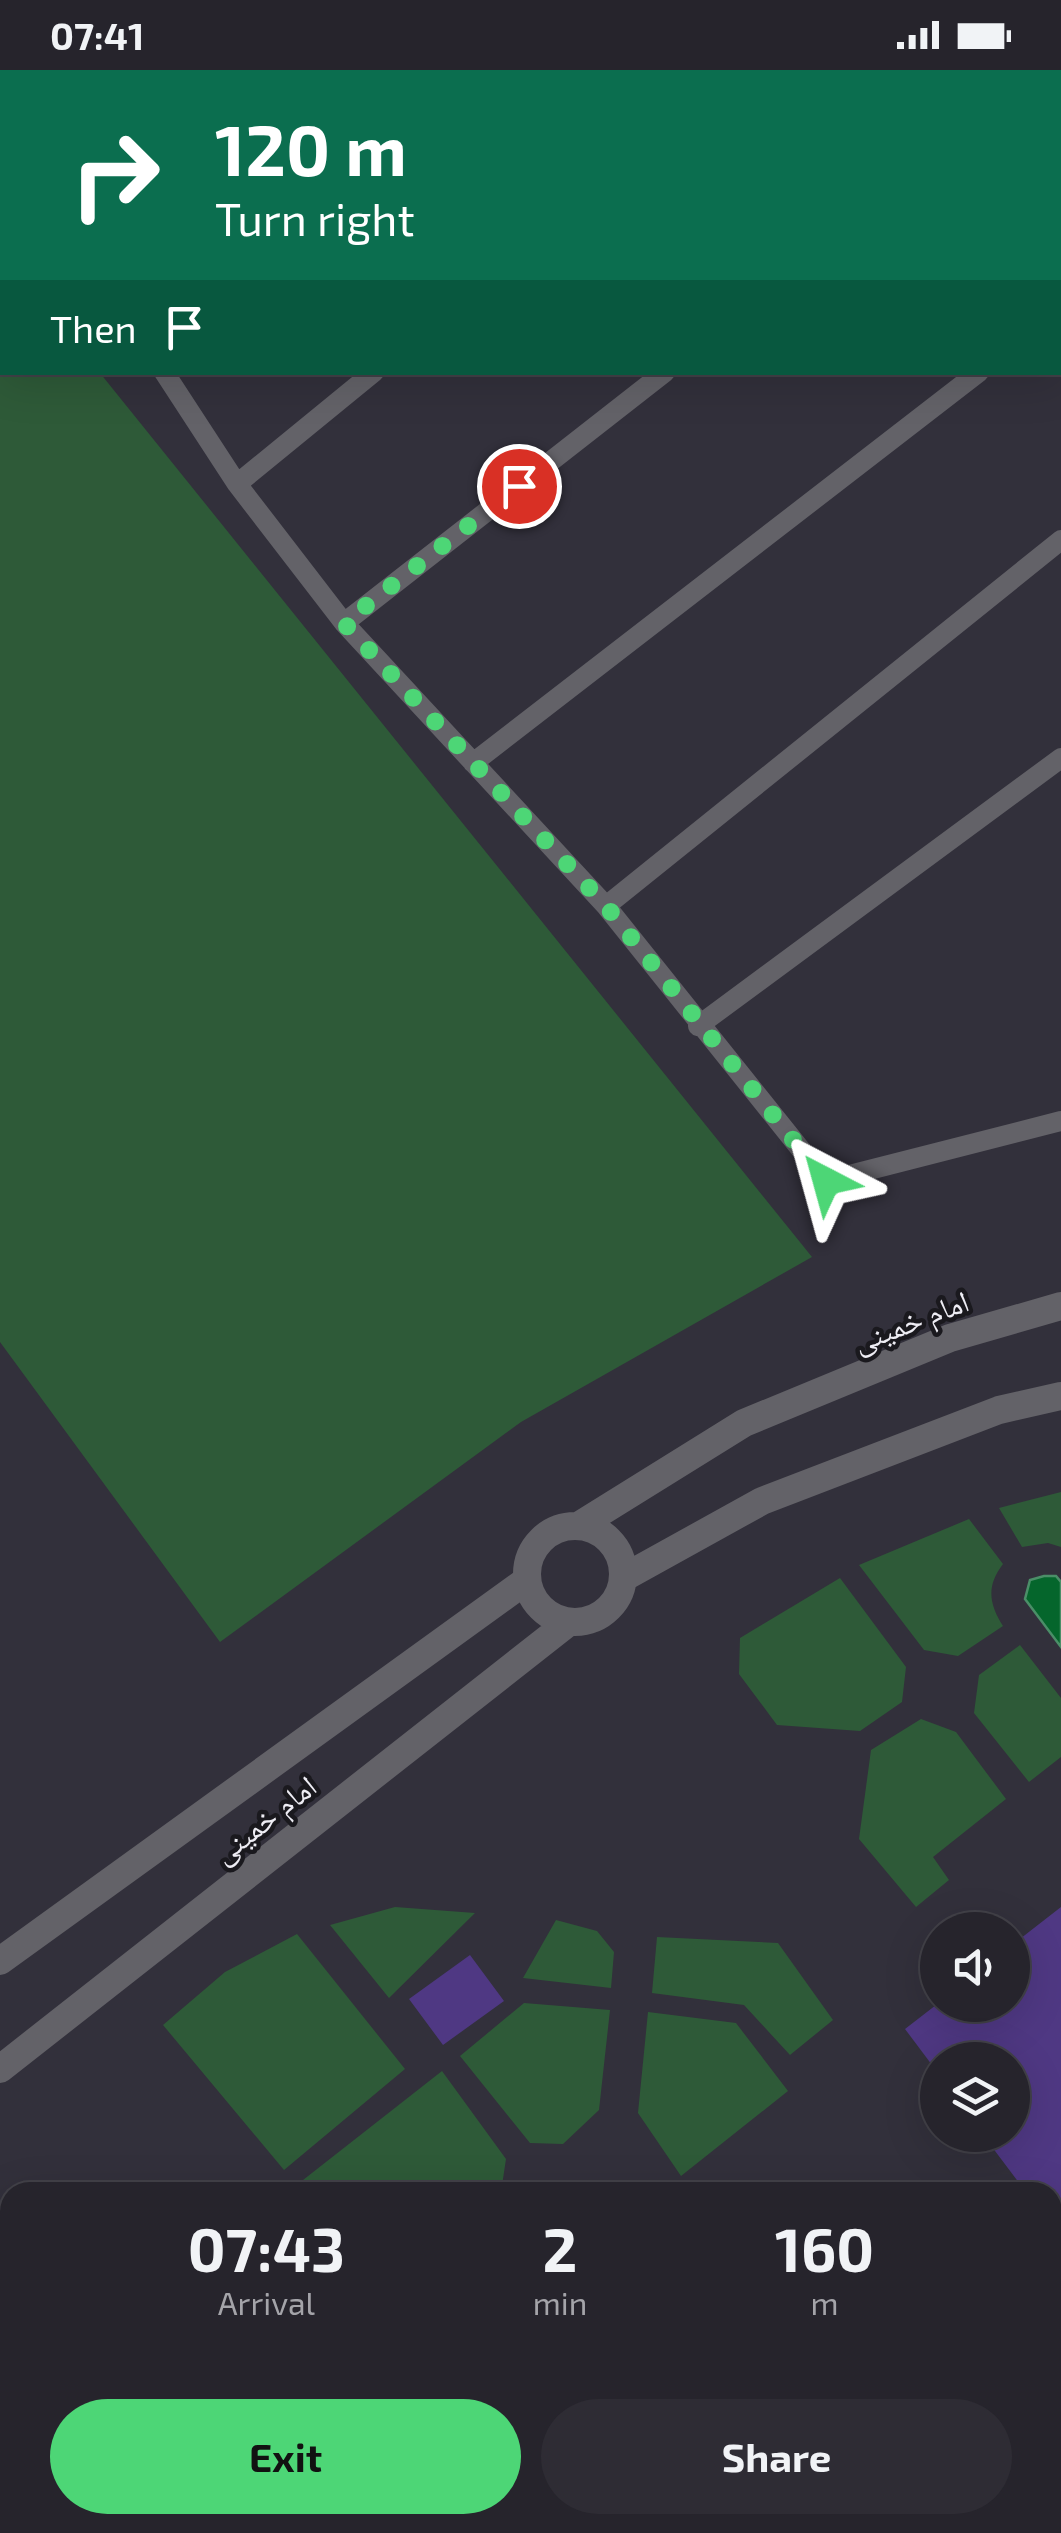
<!DOCTYPE html>
<html lang="en">
<head>
<meta charset="utf-8">
<style>
  :root { --surface:#26242c; --page:#2e2c34; --text:#f1f3f6; --muted:#a4a4a9; --line:#424148; --accent:#4dd676 }
  body { margin:0; font-family:"Exo 2","Noto Naskh Arabic",sans-serif; background:var(--page); color:var(--text); height:100vh; display:flex; flex-direction:column; font-size:38px; white-space:nowrap }
  * { box-sizing:border-box; margin:0 }
  p { font-size:32px; color:var(--muted) }
  .icon { flex:none; width:55px; height:55px; fill:none; stroke:currentColor; stroke-width:2; stroke-linecap:round; stroke-linejoin:round }
  .map { position:relative; flex:1; overflow:hidden }
  .details { position:absolute; left:0px; top:2112px; width:1062px; height:352px; display:flex; flex-direction:column; background:var(--surface); border-radius:30px 30px 0 0; box-shadow:0 10px 40px #0002,0 0 0 2px var(--line) }
  .details>* { flex:none }
  .banner { position:absolute; left:0px; top:0px; width:1062px; height:305px; box-shadow:0 10px 40px #0002,0 0 0 2px var(--line); background:#0b6e4f; color:#fff; overflow:hidden }
  .controls { position:absolute; left:920px; top:1842px; display:grid; gap:20px }
  .controls a { display:grid; place-items:center; width:110px; height:110px; border-radius:50%; background:var(--surface); box-shadow:0 10px 40px #0002,0 0 0 2px var(--line); font-size:50px }
  .pin { position:absolute; display:grid; place-items:center; width:85px; height:85px; color:#fff; margin:-42px; border:5px solid #fff; border-radius:50%; box-shadow:0 2px 10px #0007 }
  .me { position:absolute; width:110px; margin:-55px; rotate:321deg; stroke-linejoin:round; filter:drop-shadow(0 0 8px #0008) }
  .turn { display:flex; align-items:center; gap:35px; height:210px; padding:0 50px; font-size:45px }
  .turn .icon { width:130px; height:130px; stroke-width:2.5 }
  .turn b { display:block; font-size:70px; line-height:85px }
  .then { display:flex; align-items:center; height:95px; padding:0 50px; background:#0003; gap:20px; font-size:38px }
  .eta { display:flex; justify-content:space-evenly; align-items:center; height:170px; text-align:center }
  .eta b { font-size:60px; font-weight:700; line-height:70px }
  .button { display:flex; gap:20px; margin-top:auto; padding:20px 50px }
  .button a { flex:1; height:115px; border-radius:60px; background:var(--accent); color:#111; font-size:40px; font-weight:700; line-height:115px; text-align:center }
  .button a+a { background:var(--page); color:var(--text) }
  .status { display:flex; justify-content:space-between; align-items:center; height:70px; padding:0 50px; background:var(--surface); direction:ltr }
  .status svg { height:28px; fill:currentColor }
  .map>svg:first-child { display:block }
  .green { fill:#2e5a38 }
  .water { fill:#05662c; stroke:#4b8e68; stroke-width:2.5 }
  .building { fill:#4f3883 }
  .lines { fill:none; stroke-linecap:round; stroke-linejoin:round }
  .path { stroke:#93919a; stroke-width:6; stroke-dasharray:8 5; stroke-linecap:butt }
  .service { stroke:#636268; stroke-width:20 }
  .tertiary { stroke:#636268; stroke-width:28 }
  .route { stroke:#4dd676; stroke-width:18; stroke-dasharray:0 32.4 }
  .labels { text-anchor:middle; stroke-width:9; stroke-linejoin:round; paint-order:stroke }
  .street-label { font-size:30px; fill:#eeedf4; stroke:#1a191e }
</style>
</head>
<body>
<div class="status"><b>07:41</b><svg viewBox="0 0 49 12"><path d="M0 12V9h3v3zM5 12V6h3v6zM10 12V3h3v9zM15 12V0h3v12zM26 1h20v11H26zM47 4h2v5h-2z"/></svg></div>
<div class="map">
<svg width="1061" height="2463" viewBox="0 0 1061 2463">
  <rect width="100%" height="100%" fill="#32303b"/>
  <!-- green -->
  <path class="green" d="M0,178L2,302L100,303L812,1187L521,1352L220,1572L0,1272Z
    M1061,1422V1477L1048,1473L1022,1477L999,1438Z
    M969,1449L1003,1494C986,1516 989,1534 1003,1556L958,1586L924,1580L859,1495Z
    M840,1508L906,1597L902,1632L860,1661L777,1655L739,1604L740,1568Z
    M1020,1575L1061,1628V1687L1029,1712L974,1643L979,1605Z
    M921,1649L956,1662L1006,1729L933,1787L949,1810L916,1837L859,1769L871,1680Z
    M395,1837L475,1843L389,1928L330,1855Z
    M556,1850L597,1861L614,1882L611,1918L523,1908Z
    M297,1864L405,1999L284,2100L163,1955L225,1902Z
    M657,1867L778,1873L833,1950L790,1985L744,1935L652,1923Z
    M524,1933L610,1940L599,2040L563,2074L530,2073L460,1986Z
    M648,1942L736,1953L788,2021L681,2106L638,2043Z
    M442,2001L506,2089L501,2122L289,2121Z"/>
  <!-- water -->
  <path class="water" d="M1044,1506H1056L1061,1512V1577L1025,1529L1030,1510Z"/>
  <!-- building -->
  <path class="building" d="M1061,1837V2139L1052,2146V2122H1026L983,2065H1012V1990H938V2003L905,1959L936,1935H1012V1875Z
    M470,1885L504,1931L443,1975L409,1929Z
    M0,2252L10,2265V2357L0,2366Z
    M0,2378L10,2392V2455H116L122,2463H0Z
    M619,2455H706L696,2463H608Z"/>
  <g class="lines">
    <!-- path -->
    <path class="path" d="M1056,0L1059,2"/>
    <!-- service -->
    <path class="service" d="M792,0L794,2
      M197,2L199,0
      M740,2L743,0
      M1060,295L1061,296
      M164,302L237,414L344,553L606,836L826,1111L1061,1051
      M237,414L374,302
      M344,553L665,302
      M473,693L979,302
      M606,836L1061,470
      M698,956L1061,688"/>
    <!-- tertiary -->
    <path class="tertiary" d="M914,0L916,2
      M990,0L992,2
      M71,2L74,0
      M1060,82L1061,83
      M0,87L2,84
      M1060,178L1061,180
      M580,1455L744,1353L950,1268L1061,1236
      M527 1504a48 48 0 1 1 96 0a48 48 0 1 1-96 0Z
      M623,1508L762,1431L999,1340L1061,1326
      M0,1891L527,1510
      M0,1999L569,1552"/>
  </g>
  <g class="lines">
    <!-- route -->
    <path class="route" d="M519,416L344,553L606,836L826,1111"/>
  </g>
  <g class="labels">
    <!-- street labels -->
    <g class="street-label">
      <text transform="translate(911 1252) rotate(-21)" y="10">امام خمینی</text>
      <text transform="translate(265 1750) rotate(-38)" y="10">امام خمینی</text>
    </g>
  </g>
</svg>
<div class="controls">
<a><svg class="icon" aria-label="sound" viewBox="0 0 24 24"><path d="M4 9h4l5-4v14l-5-4H4zM17 9q2 3 0 6"/></svg></a>
<a><svg class="icon" aria-label="layers" viewBox="0 0 24 24"><path d="M12 4l9 5-9 5-9-5zM3 14l9 5 9-5"/></svg></a>
</div>
<div class="pin" style="left:519px;top:416px;background:#d93025"><svg class="icon" aria-label="arrive" viewBox="0 0 24 24"><path d="M6 21V4h12l-3 4 3 4H6"/></svg></div>
<svg class="me" style="left:826px;top:1111px" viewBox="-20 -20 40 40"><path d="M0-17L14 15 0 8-14 15z" fill="#4dd676" stroke="#fff" stroke-width="4"/></svg>
<div class="banner">
<div class="turn"><svg class="icon" aria-label="right" viewBox="0 0 24 24"><path d="M7 20v-9h11M14 6l5 5-5 5"/></svg><div><b>120 m</b>Turn right</div></div>
<div class="then">Then<svg class="icon" aria-label="arrive" viewBox="0 0 24 24"><path d="M6 21V4h12l-3 4 3 4H6"/></svg></div>
</div>
<section class="details">
<div class="eta">
<div><b>07:43</b><p>Arrival</p></div>
<div><b>2</b><p>min</p></div>
<div><b>160</b><p>m</p></div>
</div>
<div class="button"><a>Exit</a><a>Share</a></div>
</section>
</div>
</body>
</html>
